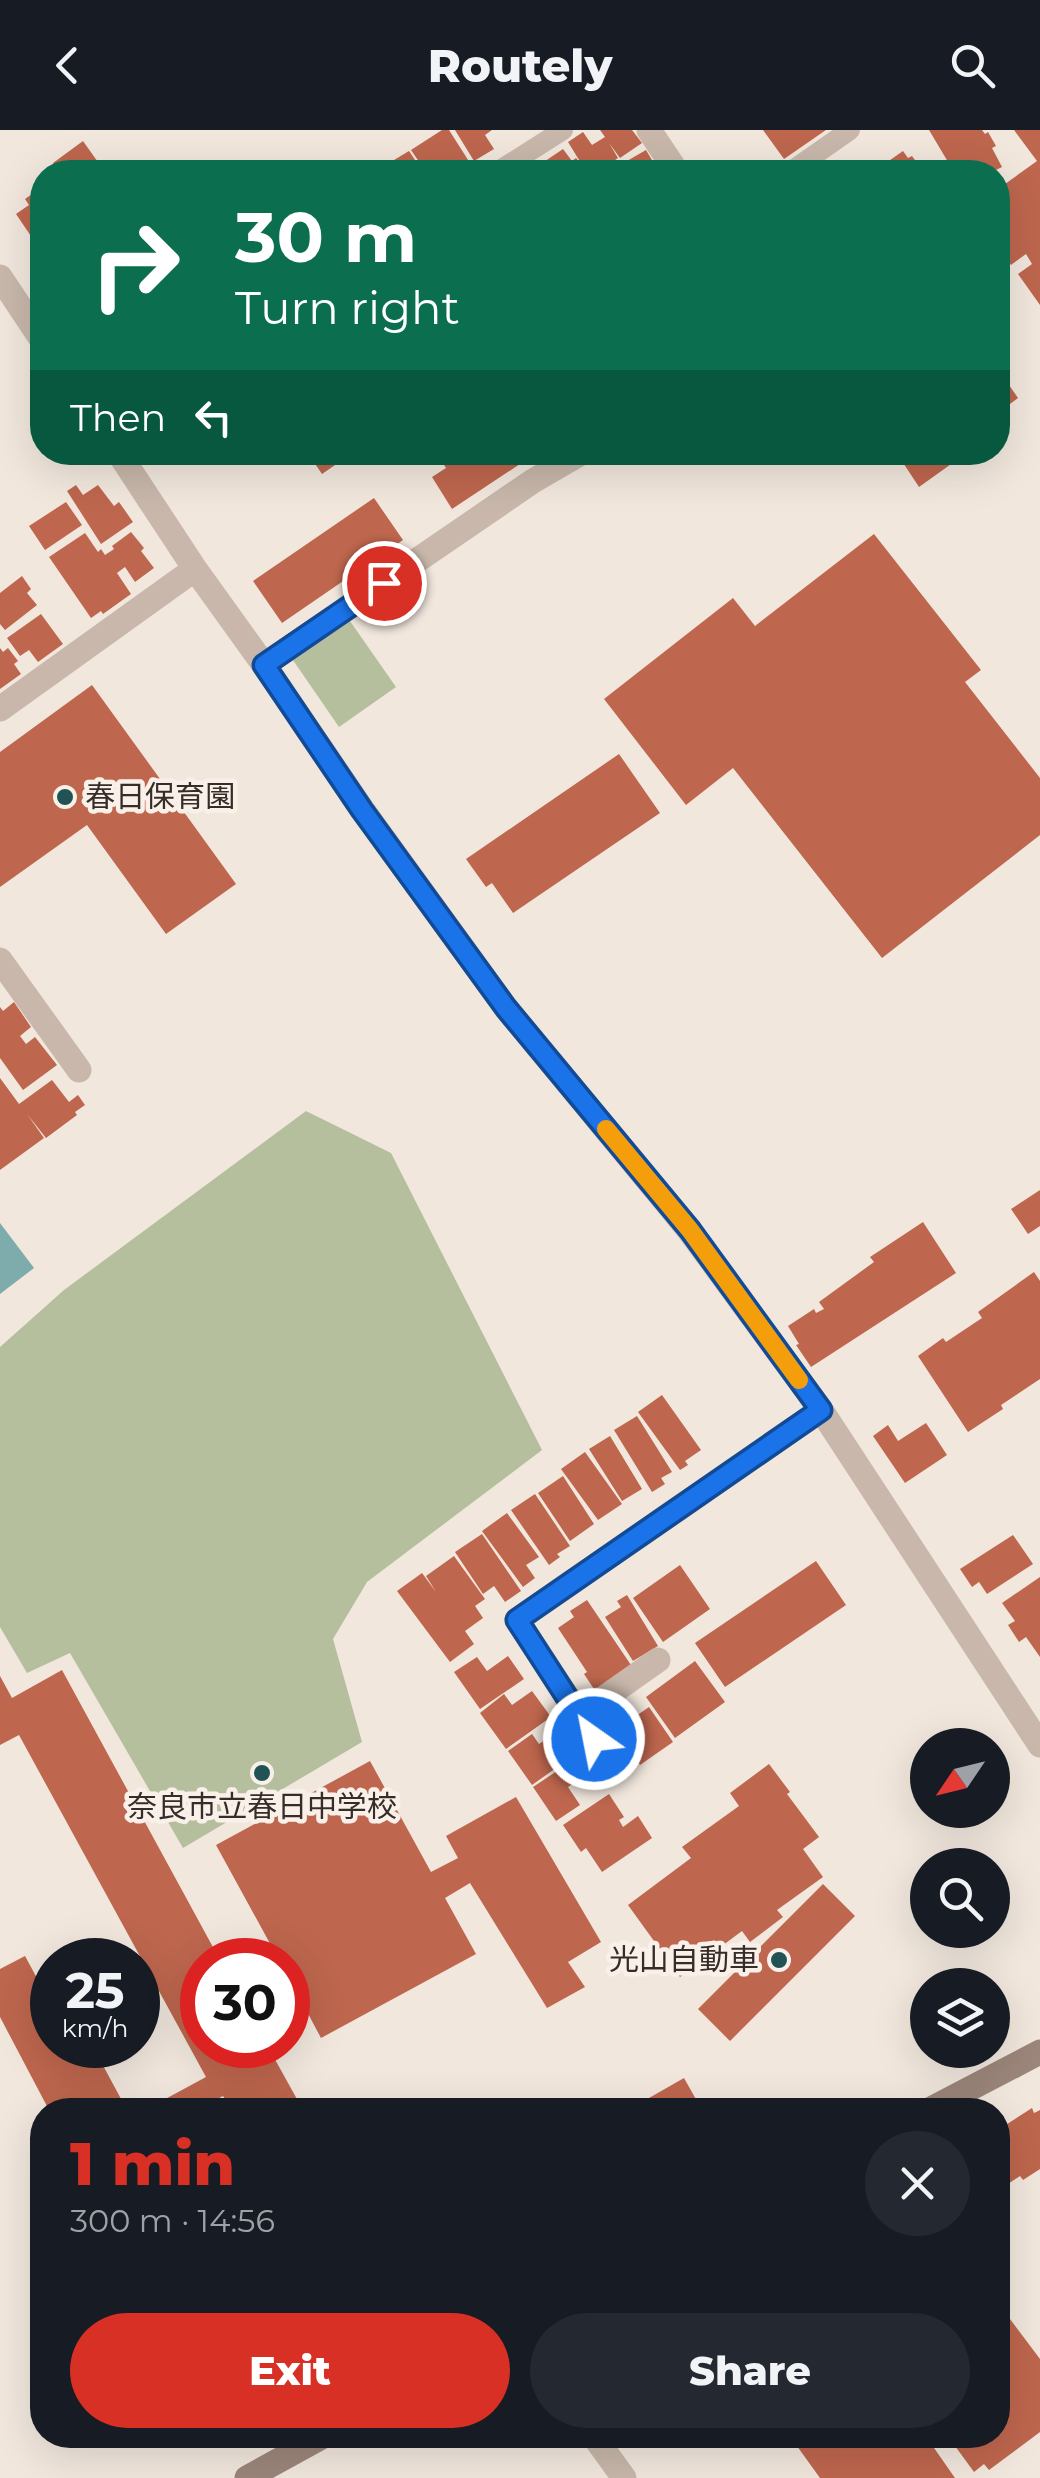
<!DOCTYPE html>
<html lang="en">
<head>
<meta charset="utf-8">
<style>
  :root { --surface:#171b24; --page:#242831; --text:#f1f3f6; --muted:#9ea1a6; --accent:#d93025 }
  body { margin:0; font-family:Montserrat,"Noto Sans JP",sans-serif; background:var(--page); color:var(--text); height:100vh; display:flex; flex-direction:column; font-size:38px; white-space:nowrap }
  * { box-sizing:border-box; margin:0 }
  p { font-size:32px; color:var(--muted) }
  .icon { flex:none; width:55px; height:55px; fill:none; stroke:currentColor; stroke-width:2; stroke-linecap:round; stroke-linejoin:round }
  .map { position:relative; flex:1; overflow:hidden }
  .sheet { position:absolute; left:30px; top:1968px; width:980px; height:350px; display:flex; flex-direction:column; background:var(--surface); border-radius:40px; box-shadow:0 10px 40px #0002 }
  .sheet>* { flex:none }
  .banner { position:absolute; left:30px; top:30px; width:980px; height:305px; border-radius:40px; box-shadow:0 10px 40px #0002; background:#0b6e4f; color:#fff; overflow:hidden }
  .needle { width:65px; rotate:235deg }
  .controls { position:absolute; left:910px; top:1598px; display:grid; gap:20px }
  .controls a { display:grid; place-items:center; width:100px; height:100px; border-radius:50%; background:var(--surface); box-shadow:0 10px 40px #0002; font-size:50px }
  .speed { position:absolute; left:30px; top:1808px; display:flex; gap:20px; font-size:50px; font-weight:700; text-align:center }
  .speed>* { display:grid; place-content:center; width:130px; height:130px; border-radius:50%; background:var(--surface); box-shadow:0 10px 40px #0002; line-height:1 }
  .speed small { font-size:25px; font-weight:400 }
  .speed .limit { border:15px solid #d22; background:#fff; color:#111 }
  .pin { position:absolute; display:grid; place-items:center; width:85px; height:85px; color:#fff; margin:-42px; border:5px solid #fff; border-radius:50%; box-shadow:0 2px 10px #0007 }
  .me { position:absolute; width:110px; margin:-55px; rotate:327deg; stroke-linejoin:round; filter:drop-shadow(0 0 8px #0008) }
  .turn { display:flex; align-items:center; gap:35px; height:210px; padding:0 40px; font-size:45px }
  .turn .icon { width:130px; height:130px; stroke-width:2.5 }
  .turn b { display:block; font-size:70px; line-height:85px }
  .then { display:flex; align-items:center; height:95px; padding:0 40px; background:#0003; gap:20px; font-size:38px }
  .round { display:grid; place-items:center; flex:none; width:105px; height:105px; border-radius:52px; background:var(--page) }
  .summary { display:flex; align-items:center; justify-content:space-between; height:170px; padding:0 40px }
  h1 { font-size:60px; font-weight:800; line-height:75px; color:var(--accent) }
  .button { display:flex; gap:20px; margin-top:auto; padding:20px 40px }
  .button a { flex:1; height:115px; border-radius:60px; background:var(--accent); color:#fff; font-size:40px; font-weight:800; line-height:115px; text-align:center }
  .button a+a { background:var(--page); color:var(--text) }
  header { display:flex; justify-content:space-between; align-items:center; height:130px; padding:0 40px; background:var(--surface); font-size:45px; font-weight:800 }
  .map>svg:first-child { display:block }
  .green { fill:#b5bf9e }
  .water { fill:#7eabac }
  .building { fill:#be664e }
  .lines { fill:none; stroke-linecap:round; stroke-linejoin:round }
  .lane { stroke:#c8b7aa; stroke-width:20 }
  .street { stroke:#c8b7aa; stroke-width:25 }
  .secondary { stroke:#9c867b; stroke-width:25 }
  .route-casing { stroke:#114b97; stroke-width:25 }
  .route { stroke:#1a73e8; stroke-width:18 }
  .slow { stroke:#f59e0b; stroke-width:18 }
  .poi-dot { fill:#215355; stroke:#f9f1e9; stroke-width:4 }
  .labels { text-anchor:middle; stroke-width:9; stroke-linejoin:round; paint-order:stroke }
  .poi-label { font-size:30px; fill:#362d29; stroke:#f9f1e9; text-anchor:start }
</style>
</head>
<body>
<header><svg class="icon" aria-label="back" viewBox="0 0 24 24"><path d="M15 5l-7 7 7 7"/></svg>Routely<svg class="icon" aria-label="search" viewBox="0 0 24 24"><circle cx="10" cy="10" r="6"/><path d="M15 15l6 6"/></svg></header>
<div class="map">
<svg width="1040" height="2348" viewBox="0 0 1040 2348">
  <rect width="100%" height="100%" fill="#f1e7dd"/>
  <!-- green -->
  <path class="green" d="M343,481L396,557L339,597L286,520Z
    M306,981L391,1023L542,1320L367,1452L333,1509L362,1612L183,1718L70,1523L27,1543L0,1497V1217L64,1160Z"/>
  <!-- water -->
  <path class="water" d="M0,1093L34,1138L0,1164Z"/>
  <!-- building -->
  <path class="building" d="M442,0H449L470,33L456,42H447L442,35L430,42H426L411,20Z
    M455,0H492L485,5L494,19L474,31Z
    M600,0H632L642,13L620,28L609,13L618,28L598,42H529L563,19L572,31L576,28L584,38L568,12L583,2L592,15L605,7Z
    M763,0H826L784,29Z
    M929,0H982L985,4L988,2L996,16L992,18L1002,37L992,42H954Z
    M1014,0H1040V175L1018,144L1032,134L1026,124L1011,135L998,116V59L1037,31Z
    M83,11L105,42H60L53,33Z
    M646,20L659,42H608Z
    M409,21L423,42H374Z
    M903,21L908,28L912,26L924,42H873Z
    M42,57V116L39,118L16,84L29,75L25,69Z
    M998,239L1018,268L998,283Z
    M307,322H354L322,344Z
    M436,322H538L452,379L432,347L446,338Z
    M896,322H968L919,357Z
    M76,355L83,365L98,355L114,376L119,372L133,392L101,414L67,361Z
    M374,368L403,410L282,493L253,451Z
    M66,372L82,395L45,420L29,396Z
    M131,402L144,418L141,421L154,438L135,452L125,437L117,443L131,464L103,484L101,481L91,488L49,427L85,403L98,422L101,419L105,425L114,419L112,416Z
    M874,404L981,540L965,552L1040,648V705L882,828L733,638L686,675L604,569L733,468L755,496Z
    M22,446L31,459L27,463L37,475L5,500L0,494V463Z
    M41,484L63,514L38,532L29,520L20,526L7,508Z
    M0,518L3,522L8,518L18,531L14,534L21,544L0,559Z
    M92,555L236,754L166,804L87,695L0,757V622Z
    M619,624L660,683L513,783L492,753L486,757L466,729Z
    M14,872L31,897L20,906L26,914L35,907L57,935L23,960L0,928V877L3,881Z
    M0,948L19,974L52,950L69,972L78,965L85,975L75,982L77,985L46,1008L27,984L44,1008L0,1040Z
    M1040,1060V1096L1028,1104L1011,1079Z
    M923,1092L956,1143L811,1237L796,1215L799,1214L788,1196L814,1179L816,1183L824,1179L819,1172L874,1132L870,1127Z
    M1034,1142L1040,1151V1249L1001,1275L1003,1279L968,1302L918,1226L943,1208L946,1212L982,1188L978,1182Z
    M662,1265L701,1320L685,1331L688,1335L680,1340L638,1282Z
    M637,1286L672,1342L661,1348L665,1354L652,1362L614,1300Z
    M926,1293L947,1325L905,1353L873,1306L888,1295L898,1311Z
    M610,1306L642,1359L622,1371L589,1319Z
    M585,1322L622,1374L598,1390L561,1339Z
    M563,1346L594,1394L570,1411L538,1363Z
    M535,1364L570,1416L557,1424L560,1427L549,1435L511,1380Z
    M507,1383L539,1427L526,1435L535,1448L523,1457L482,1401Z
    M482,1404L521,1461L505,1472L494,1456L483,1464L455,1422Z
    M1013,1405L1033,1434L987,1464L979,1452L972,1457L960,1439Z
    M454,1426L485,1469L475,1476L483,1488L465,1501L474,1514L450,1532L397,1461L422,1443L436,1462L426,1446Z
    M816,1431L846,1475L725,1557L695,1513Z
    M680,1435L710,1479L663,1512L633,1468Z
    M1040,1447V1527L1026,1507L1019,1512L1008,1495L1015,1491L1002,1473Z
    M627,1465L658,1516L633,1531L605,1487L621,1477L617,1471Z
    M587,1470L633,1538L596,1562L584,1544L587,1542L558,1498L574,1487L570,1481Z
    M508,1526L524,1549L480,1579L454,1542L477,1527L487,1541Z
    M695,1531L725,1572L675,1608L646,1567Z
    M62,1540L220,1830H202V1915H267L303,1980H231L223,1966L197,1980H145L206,1947L19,1605L0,1615V1546L12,1568Z
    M532,1561L551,1587L506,1619L480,1583L504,1564L512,1575Z
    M649,1577L673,1612L640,1635L616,1600Z
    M556,1602L573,1626L532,1655L508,1621L532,1604L539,1614Z
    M578,1627L589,1643L568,1657L580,1675L556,1691L533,1657Z
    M370,1631L431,1742L458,1728L446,1706L516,1667L601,1812L568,1832L585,1857L547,1878L470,1753L445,1768L476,1824L321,1908L288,1846V1830H279L216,1715Z
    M769,1634L790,1662L787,1664L819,1707L803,1719L823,1747L777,1780L783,1787L750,1812L742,1801L680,1847L628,1775L691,1728L682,1717L739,1676L730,1663Z
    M609,1664L624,1687L619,1690L623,1697L638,1686L652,1708L602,1742L586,1718L581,1722L563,1695Z
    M823,1754L855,1786L730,1911L698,1879Z
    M25,1826L44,1861L52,1856V1915H92L127,1980H49L0,1887V1839Z
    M684,1948L702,1980H628Z
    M1032,1978L1034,1983L1040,1980V2039L1023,2050L1020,2046L1002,2058L1007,2066L998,2072V2000Z
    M998,2173L1040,2229V2302L989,2340L984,2334L974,2342L947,2305H998Z
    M789,2305H925L955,2348H820Z"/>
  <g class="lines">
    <!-- lane -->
    <path class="lane" d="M497,42L563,0
      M790,42L850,0"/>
    <!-- street -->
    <path class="street" d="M649,0L677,42
      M0,147L42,210
      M118,322L195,439L264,535L362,679L506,878L689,1100L821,1280L1040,1615
      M264,535L533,351L583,322
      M0,579L195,439
      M0,830L79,940
      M580,1585L658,1530
      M610,1632L517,1490L821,1280
      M593,2305L624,2348"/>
    <!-- secondary -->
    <path class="secondary" d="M929,1980L1040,1922
      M247,2348L325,2305"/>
  </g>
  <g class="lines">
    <defs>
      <path id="route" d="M384,453L264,535L362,680L506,878L690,1100L821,1280L517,1490L594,1609"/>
    </defs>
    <!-- route casing -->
    <use href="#route" class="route-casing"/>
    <!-- route -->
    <use href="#route" class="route"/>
    <!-- slow -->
    <path class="slow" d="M606,999L690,1100L799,1250"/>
  </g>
  <!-- markers -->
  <g class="poi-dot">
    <circle cx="65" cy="667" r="10"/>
    <circle cx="262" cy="1643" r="10"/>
    <circle cx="779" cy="1830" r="10"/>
  </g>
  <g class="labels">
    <!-- poi labels -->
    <g class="poi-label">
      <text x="85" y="677">春日保育園</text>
      <text x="262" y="1687" text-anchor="middle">奈良市立春日中学校</text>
      <text x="759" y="1840" text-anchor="end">光山自動車</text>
    </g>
  </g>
</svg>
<div class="controls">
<a><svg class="needle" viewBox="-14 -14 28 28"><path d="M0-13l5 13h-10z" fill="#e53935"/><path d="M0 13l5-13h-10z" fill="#9ea1a6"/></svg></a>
<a><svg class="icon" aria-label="search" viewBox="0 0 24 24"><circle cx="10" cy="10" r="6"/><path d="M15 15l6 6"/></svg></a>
<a><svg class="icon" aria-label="layers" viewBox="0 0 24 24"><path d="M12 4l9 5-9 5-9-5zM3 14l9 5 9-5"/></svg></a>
</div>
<div class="speed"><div>25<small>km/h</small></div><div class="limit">30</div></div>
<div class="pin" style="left:384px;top:453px;background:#d93025"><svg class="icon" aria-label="arrive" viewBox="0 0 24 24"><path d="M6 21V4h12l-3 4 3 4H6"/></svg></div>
<svg class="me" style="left:594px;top:1609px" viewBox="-20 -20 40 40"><circle r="17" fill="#1a73e8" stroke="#fff" stroke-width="3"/><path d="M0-11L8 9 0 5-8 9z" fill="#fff"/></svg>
<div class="banner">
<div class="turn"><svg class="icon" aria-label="right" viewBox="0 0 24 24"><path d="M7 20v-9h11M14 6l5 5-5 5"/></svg><div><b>30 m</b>Turn right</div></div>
<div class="then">Then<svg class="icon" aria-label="left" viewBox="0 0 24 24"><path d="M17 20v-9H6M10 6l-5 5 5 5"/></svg></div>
</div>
<section class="sheet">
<div class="summary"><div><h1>1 min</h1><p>300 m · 14:56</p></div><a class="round"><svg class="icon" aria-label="close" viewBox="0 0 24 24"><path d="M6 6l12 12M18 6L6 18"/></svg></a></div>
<div class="button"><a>Exit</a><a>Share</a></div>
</section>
</div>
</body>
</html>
